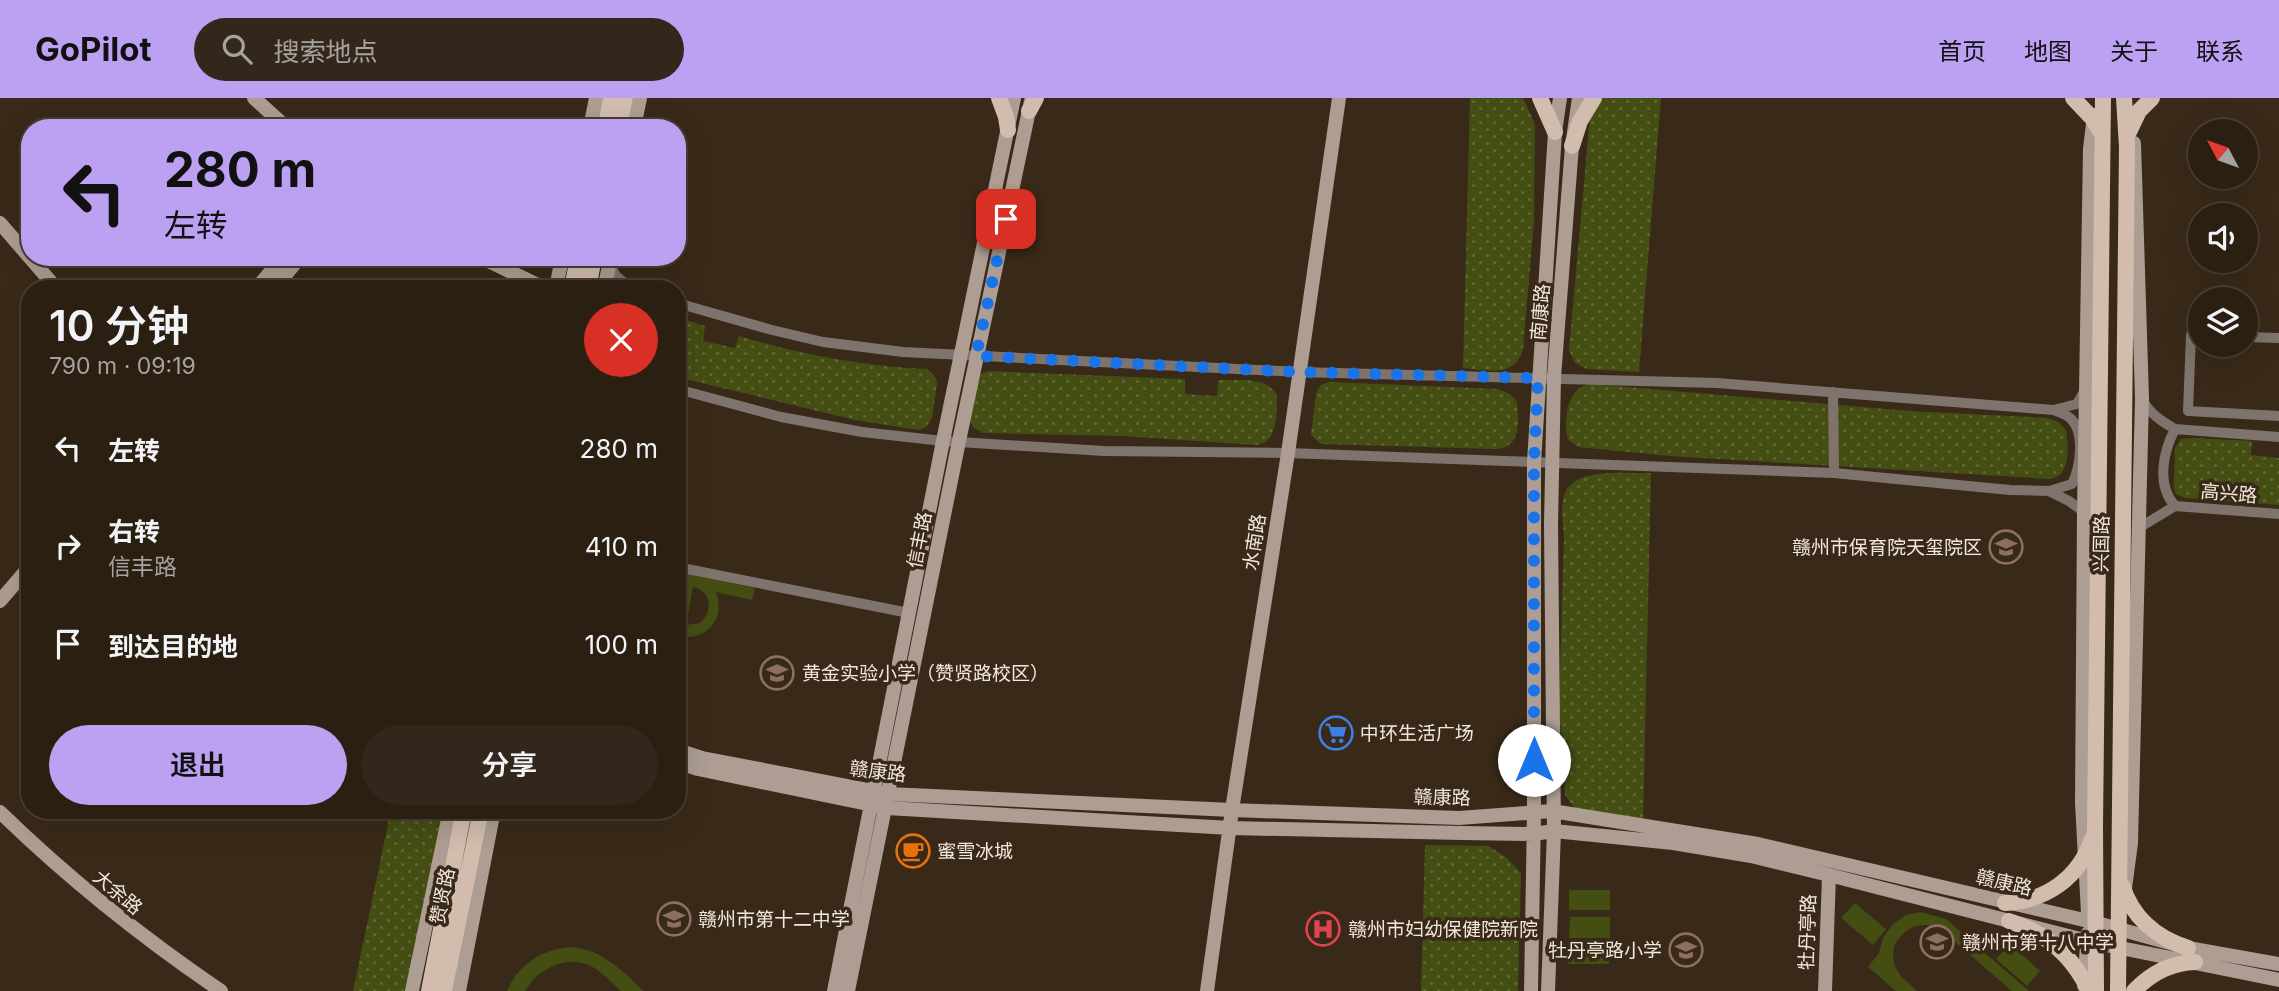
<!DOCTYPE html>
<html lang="zh">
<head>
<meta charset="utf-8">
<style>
  :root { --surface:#2b1f12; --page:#33271b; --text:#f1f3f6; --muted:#a6a29f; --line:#473d32; --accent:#bca0f2 }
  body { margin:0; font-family:Inter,"Noto Sans SC",sans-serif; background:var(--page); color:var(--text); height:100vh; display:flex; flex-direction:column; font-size:26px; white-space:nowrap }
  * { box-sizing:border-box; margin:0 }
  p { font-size:23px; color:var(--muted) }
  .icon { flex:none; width:38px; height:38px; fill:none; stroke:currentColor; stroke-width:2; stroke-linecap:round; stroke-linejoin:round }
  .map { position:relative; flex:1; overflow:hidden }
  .side { position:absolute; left:21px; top:182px; width:665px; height:539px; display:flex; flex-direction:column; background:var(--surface); border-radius:28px; box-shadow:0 7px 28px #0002,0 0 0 2px var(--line) }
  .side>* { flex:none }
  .banner { position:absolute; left:21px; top:21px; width:665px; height:147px; border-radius:28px; box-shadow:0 7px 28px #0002,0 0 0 2px var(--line); background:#bca0f2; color:#111; overflow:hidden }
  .needle { width:46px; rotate:311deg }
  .tools { position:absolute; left:2188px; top:21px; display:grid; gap:14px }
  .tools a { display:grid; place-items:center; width:70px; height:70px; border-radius:50%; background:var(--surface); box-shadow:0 7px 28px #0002,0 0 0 2px var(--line); font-size:35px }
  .pin { position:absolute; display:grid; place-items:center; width:60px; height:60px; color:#fff; margin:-30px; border-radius:14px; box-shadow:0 4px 10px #0006 }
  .me { position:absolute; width:77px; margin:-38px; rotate:0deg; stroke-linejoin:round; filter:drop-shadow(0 0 5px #0008) }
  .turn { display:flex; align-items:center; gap:24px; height:147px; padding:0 28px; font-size:32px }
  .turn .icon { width:91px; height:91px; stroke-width:2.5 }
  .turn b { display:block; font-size:49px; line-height:60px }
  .round { display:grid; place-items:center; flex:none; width:74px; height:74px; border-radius:37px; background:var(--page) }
  .headline { display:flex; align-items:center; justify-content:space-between; height:119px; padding:0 28px }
  h1 { font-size:42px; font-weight:600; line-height:52px }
  .button { display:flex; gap:14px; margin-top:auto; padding:14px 28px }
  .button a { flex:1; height:80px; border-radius:42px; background:var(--accent); color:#111; font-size:28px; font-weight:600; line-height:80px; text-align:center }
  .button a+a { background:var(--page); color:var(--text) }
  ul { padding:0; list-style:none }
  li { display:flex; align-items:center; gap:21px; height:98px; padding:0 28px }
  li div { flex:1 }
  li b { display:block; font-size:26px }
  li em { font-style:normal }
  header { display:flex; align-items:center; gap:42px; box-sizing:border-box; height:98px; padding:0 35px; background:var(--accent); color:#111 }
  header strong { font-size:33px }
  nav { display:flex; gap:38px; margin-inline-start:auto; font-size:24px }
  .search { width:490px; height:63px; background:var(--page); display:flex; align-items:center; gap:18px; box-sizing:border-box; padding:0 24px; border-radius:38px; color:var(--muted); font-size:26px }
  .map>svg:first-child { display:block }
  .park { fill:url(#park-dots) }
  .pitch { fill:#444e13; fill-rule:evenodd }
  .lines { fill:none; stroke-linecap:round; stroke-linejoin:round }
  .street { stroke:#7e746d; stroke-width:10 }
  .secondary { stroke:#ad9d92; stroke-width:14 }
  .primary { stroke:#d1bcad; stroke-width:16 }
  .route { stroke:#1a73e8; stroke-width:12; stroke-dasharray:0 21.6 }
  .labels { text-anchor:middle; stroke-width:7; stroke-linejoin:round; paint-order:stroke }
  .street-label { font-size:19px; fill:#f1e7dc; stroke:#392918 }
  .poi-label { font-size:19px; fill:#f1e7dc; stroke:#392918; text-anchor:start }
</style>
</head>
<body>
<header>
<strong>GoPilot</strong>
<div class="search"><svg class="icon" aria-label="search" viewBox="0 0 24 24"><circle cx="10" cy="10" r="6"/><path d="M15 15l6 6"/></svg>搜索地点</div>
<nav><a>首页</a><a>地图</a><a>关于</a><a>联系</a></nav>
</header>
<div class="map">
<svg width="2279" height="893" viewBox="0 0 2279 893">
  <defs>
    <pattern id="park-dots" width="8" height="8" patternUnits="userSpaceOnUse" patternTransform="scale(1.75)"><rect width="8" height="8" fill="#444e13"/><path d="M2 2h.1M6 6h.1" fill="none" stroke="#5f6835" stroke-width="1.8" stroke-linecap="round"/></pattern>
  </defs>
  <rect width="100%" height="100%" fill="#392918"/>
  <!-- park -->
  <path class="park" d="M1470,0H1523L1535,26L1534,123L1523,251C1515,281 1486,272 1463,270Z
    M1602,0H1661L1639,274L1587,271L1575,265L1569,252L1590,18Z
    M677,219L705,228L703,243L735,250L739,238C799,256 864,269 928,271L936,280L937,286L932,320L926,329L919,332L855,322L677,279Z
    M988,273L1185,281V296L1217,298L1218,282C1239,283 1265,277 1277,297C1276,316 1279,343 1257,347L1123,338L983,335L973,329L970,323L980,276Z
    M1329,284L1498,291L1510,296L1517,304C1519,324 1521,350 1496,351L1321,346L1311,337L1316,295L1321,287Z
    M1590,286L1910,313L2047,320L2058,324L2066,332C2068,348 2072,378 2050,381L1670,358L1578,349L1568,342C1563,323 1567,289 1590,286Z
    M2195,340L2252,343L2251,357L2279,360V407L2185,400L2176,396L2174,390L2175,350L2181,341Z
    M1651,375L1643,725L1580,717L1565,697L1559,609L1564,439C1563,425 1560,408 1565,395C1575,369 1627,376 1651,375Z
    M391,712H445L407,893H353Z
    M1425,747L1488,748L1506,759L1521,775L1518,893H1421Z"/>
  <!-- pitch -->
  <path class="pitch" d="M677,474L755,490L752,502L716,494C726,522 706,544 677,538ZM693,489C711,493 714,512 700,525L686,527Z
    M1569,792H1610V812H1569Z
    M1855,805L1886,831L1873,847L1841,820Z
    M1921,814L1946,821L2029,893H2012L1939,830C1919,822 1904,830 1894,848C1890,871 1901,879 1917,893H1896L1868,869L1879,855L1883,840L1893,826L1906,817Z
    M1570,819H1610V840H1569Z
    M1568,846H1609V866H1568Z
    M2010,846L2040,873L2027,888L1996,861Z
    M572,849C603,852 622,873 644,893H621C613,886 605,877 596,871C571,854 539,869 525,893H507C519,866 542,851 572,849Z"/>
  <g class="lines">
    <!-- street -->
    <path class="street" d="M610,167L616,178L632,191
      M677,205L772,232L823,244L903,254L1298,274L1717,285L2053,312L2077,306L2085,292
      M2200,238L2191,237L2188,313L2279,318
      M2245,239L2279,240
      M677,291L781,319L862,334L943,343L1104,353L1288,355L1834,375L2010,392L2049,393L2069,403L2084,414
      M1833,294L1834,375
      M2142,301C2150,316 2161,323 2175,331
      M2049,393L2072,386C2080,370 2086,334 2070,320C2066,316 2058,314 2054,312
      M2175,408C2156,387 2163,354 2175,331L2279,339
      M2175,408L2279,416
      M2137,431L2175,408
      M677,469L909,515"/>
    <!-- secondary -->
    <path class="secondary" d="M254,0L287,30
      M590,30L596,0
      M634,30L640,0
      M0,125L57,191
      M480,159L546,191
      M256,191L283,159
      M274,191L300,159
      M556,191L562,159
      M604,191L611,159
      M0,503L30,468
      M677,652L702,660L889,696L1232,712L1459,720L1552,713L1758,746L2097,825L2188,850L2279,866
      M677,664L698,671L887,710L1230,730L1462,735L1533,736L1554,733L1673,745L1751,758L1829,777L2096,845L2279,882
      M0,714C70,782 140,838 221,893
      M2125,790L2131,745L2142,300L2134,45
      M2088,815L2082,705L2084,414L2090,51L2094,17
      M2084,888L2088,835
      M412,893L450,712
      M459,893L494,712
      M834,893L943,343L1014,0
      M848,893L959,343L1031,3
      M1207,893L1232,712L1288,355L1339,0
      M1531,893L1534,716V364L1555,34L1560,0
      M1548,893L1554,733L1551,426L1554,279L1572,48L1579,0
      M1825,893L1829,777"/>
    <!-- primary -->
    <path class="primary" d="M999,0L1006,19L1008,32
      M1540,0L1555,34
      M2073,0L2092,20L2102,36
      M1029,13L1036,0
      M605,30L611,0
      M619,30L625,0
      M2128,36L2139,13L2152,0
      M1572,48L1580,23L1594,0
      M572,191L578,159
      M588,191L594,159
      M2122,787C2132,819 2156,840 2188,850
      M2005,805C2046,803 2079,780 2092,741
      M2009,823C2046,835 2073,858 2089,893
      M429,893L464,712
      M444,893L481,712
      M2096,893L2095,728L2103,0
      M2118,893L2127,49L2124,0
      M2134,893C2151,875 2170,865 2195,864"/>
  </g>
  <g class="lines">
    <!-- route -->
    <path class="route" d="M1006,121L976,258L1298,274L1538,280L1534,364V662"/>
  </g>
  <!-- icons -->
  <defs>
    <symbol id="school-ring" viewBox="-11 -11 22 22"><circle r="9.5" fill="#392918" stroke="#8d6e63" stroke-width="1.5"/><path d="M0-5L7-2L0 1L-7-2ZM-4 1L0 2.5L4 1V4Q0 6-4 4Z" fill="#8d6e63"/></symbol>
    <symbol id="supermarket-ring" viewBox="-11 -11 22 22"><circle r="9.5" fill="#392918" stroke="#3f7fe0" stroke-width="1.5"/><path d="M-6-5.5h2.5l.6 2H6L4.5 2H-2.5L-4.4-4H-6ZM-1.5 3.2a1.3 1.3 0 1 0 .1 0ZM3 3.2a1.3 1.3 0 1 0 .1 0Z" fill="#3f7fe0"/></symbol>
    <symbol id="cafe-ring" viewBox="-11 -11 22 22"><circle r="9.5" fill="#392918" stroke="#e8710a" stroke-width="1.5"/><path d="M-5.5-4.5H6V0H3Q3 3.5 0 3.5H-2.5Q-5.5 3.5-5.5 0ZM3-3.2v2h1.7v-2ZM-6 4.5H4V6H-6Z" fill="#e8710a"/></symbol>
    <symbol id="hospital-ring" viewBox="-11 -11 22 22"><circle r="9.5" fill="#392918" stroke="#e0444e" stroke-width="1.5"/><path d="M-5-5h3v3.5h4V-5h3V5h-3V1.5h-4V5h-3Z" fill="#e0444e"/></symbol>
  </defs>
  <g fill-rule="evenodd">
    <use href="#school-ring" x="1987" y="430" width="38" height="38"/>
    <use href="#school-ring" x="758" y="556" width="38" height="38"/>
    <use href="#supermarket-ring" x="1317" y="616" width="38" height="38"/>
    <use href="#cafe-ring" x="894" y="734" width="38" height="38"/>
    <use href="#school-ring" x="655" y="802" width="38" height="38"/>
    <use href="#hospital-ring" x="1304" y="812" width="38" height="38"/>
    <use href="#school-ring" x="1918" y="825" width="38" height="38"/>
    <use href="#school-ring" x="1667" y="833" width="38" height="38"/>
  </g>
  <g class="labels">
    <!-- street labels -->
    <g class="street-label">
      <text transform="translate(1540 214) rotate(-85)" y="7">南康路</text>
      <text transform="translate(2229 395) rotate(5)" y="7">高兴路</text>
      <text transform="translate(919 442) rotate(-79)" y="7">信丰路</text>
      <text transform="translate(1254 444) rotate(-81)" y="7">水南路</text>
      <text transform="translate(2101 446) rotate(-89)" y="7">兴国路</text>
      <text transform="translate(878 673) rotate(7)" y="7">赣康路</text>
      <text transform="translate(1442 699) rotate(1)" y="7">赣康路</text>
      <text transform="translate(2004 784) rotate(13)" y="7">赣康路</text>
      <text transform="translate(118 794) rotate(40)" y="7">大余路</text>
      <text transform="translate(442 798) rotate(-79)" y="7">赞贤路</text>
      <text transform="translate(1807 834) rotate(-88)" y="7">牡丹亭路</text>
    </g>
    <!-- poi labels -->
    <g class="poi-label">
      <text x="1982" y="456" text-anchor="end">赣州市保育院天玺院区</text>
      <text x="802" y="582">黄金实验小学（赞贤路校区）</text>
      <text x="1360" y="642">中环生活广场</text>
      <text x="937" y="760">蜜雪冰城</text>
      <text x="698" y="828">赣州市第十二中学</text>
      <text x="1348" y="838">赣州市妇幼保健院新院</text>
      <text x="1962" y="851">赣州市第十八中学</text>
      <text x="1662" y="859" text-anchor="end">牡丹亭路小学</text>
    </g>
  </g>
</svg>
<div class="tools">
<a><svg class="needle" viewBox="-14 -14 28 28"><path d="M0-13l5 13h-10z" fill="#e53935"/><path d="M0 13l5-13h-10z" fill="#a6a29f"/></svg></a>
<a><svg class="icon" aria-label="sound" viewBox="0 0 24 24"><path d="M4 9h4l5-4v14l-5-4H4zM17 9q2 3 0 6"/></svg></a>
<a><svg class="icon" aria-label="layers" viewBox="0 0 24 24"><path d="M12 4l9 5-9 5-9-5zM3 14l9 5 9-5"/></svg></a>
</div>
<div class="pin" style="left:1006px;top:121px;background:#d93025"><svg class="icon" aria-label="arrive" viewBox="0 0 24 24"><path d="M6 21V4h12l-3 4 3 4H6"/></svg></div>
<svg class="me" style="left:1534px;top:662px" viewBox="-20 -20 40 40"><circle r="19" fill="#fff"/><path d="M0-13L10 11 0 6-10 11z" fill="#1a73e8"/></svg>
<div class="banner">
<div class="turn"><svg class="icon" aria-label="left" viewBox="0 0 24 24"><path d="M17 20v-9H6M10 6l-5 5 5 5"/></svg><div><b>280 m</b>左转</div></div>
</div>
<section class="side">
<div class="headline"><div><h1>10 分钟</h1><p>790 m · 09:19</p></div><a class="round" style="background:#d93025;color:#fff"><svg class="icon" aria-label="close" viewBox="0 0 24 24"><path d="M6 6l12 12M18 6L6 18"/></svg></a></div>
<ul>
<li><svg class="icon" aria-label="left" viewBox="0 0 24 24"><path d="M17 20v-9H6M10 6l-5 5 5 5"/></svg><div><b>左转</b></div><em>280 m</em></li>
<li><svg class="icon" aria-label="right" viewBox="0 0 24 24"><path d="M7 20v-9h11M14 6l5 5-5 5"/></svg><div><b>右转</b><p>信丰路</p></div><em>410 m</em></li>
<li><svg class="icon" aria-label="arrive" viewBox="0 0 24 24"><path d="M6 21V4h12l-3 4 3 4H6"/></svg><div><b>到达目的地</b></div><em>100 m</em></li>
</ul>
<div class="button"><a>退出</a><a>分享</a></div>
</section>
</div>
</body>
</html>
